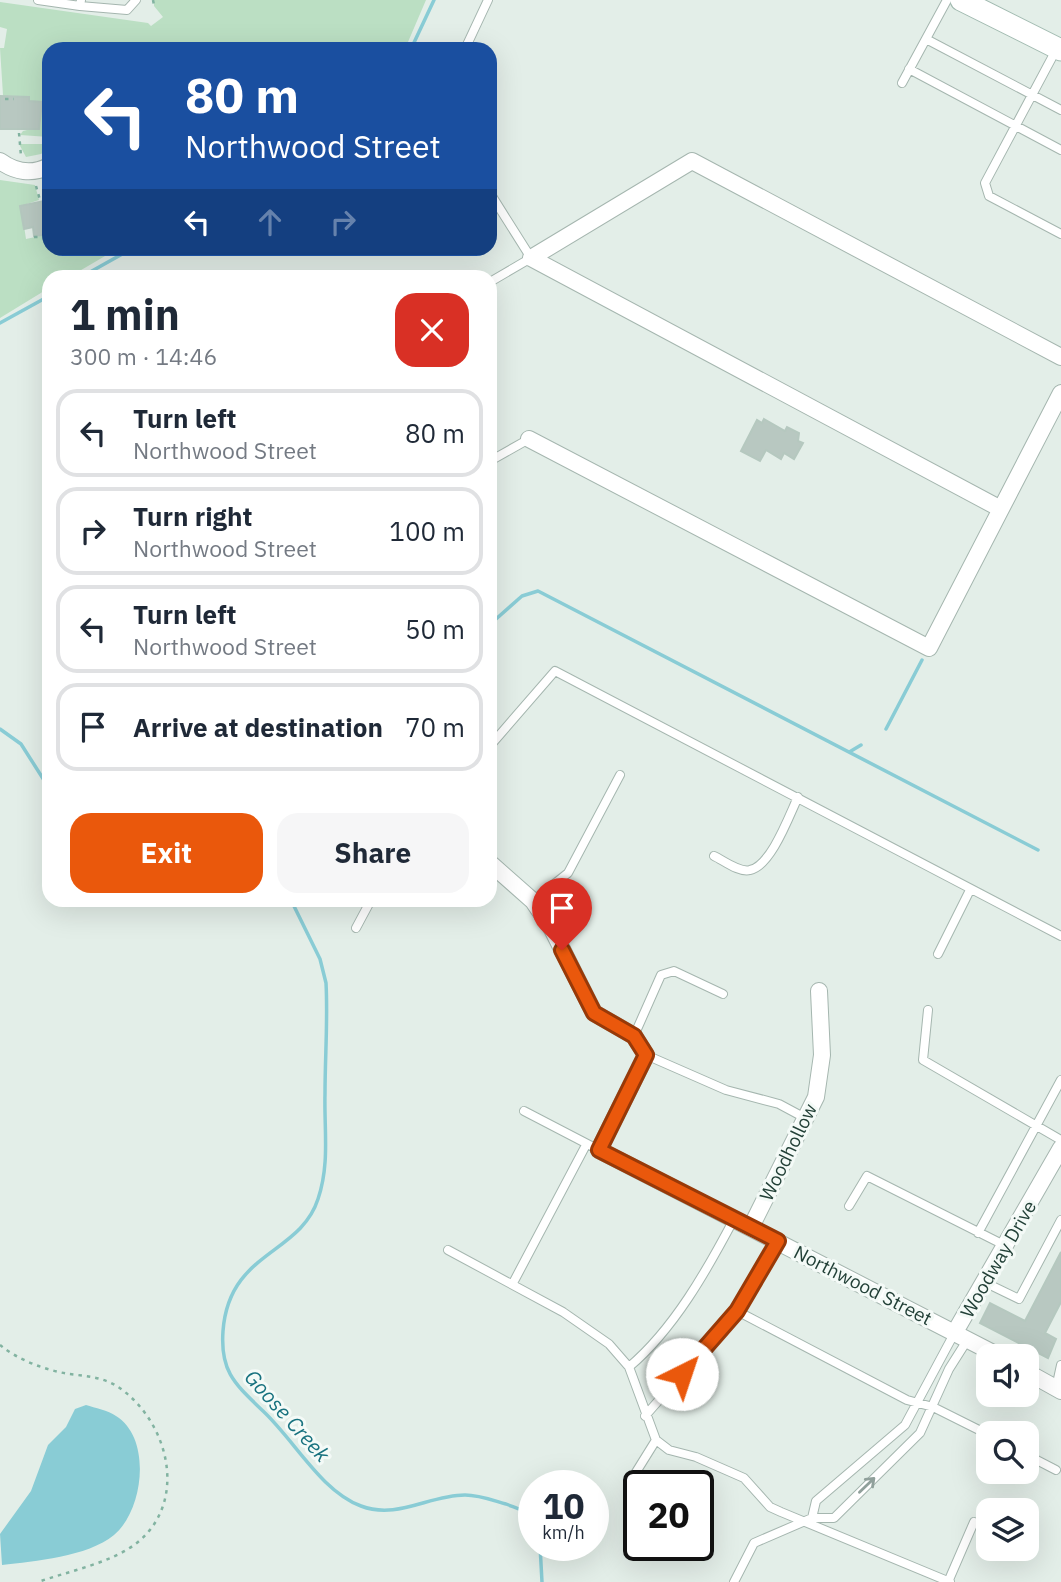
<!DOCTYPE html>
<html lang="en">
<head>
<meta charset="utf-8">
<style>
  :root { --surface:#fff; --page:#f6f6f7; --text:#1f2937; --muted:#747a83; --line:#e0e1e3; --accent:#ea580c }
  body { margin:0; font-family:"IBM Plex Sans",sans-serif; background:var(--page); color:var(--text); height:100vh; display:flex; flex-direction:column; font-size:26px; white-space:nowrap }
  * { box-sizing:border-box; margin:0 }
  p { font-size:23px; color:var(--muted) }
  .icon { flex:none; width:38px; height:38px; fill:none; stroke:currentColor; stroke-width:2; stroke-linecap:round; stroke-linejoin:round }
  .map { position:relative; flex:1; overflow:hidden }
  .panel { position:absolute; left:42px; top:270px; width:455px; height:637px; display:flex; flex-direction:column; background:var(--surface); border-radius:21px; box-shadow:0 7px 28px #0002 }
  .panel>* { flex:none }
  .guide { position:absolute; left:42px; top:42px; width:455px; height:214px; border-radius:21px; box-shadow:0 7px 28px #0002; background:#1a4fa0; color:#fff; overflow:hidden }
  .tools { position:absolute; left:976px; top:1344px; display:grid; gap:14px }
  .tools a { display:grid; place-items:center; width:63px; height:63px; border-radius:14px; background:var(--surface); box-shadow:0 7px 28px #0002; font-size:35px }
  .speed { position:absolute; left:518px; top:1470px; display:flex; gap:14px; font-size:35px; font-weight:700; text-align:center }
  .speed>* { display:grid; place-content:center; width:91px; height:91px; border-radius:50%; background:var(--surface); box-shadow:0 7px 28px #0002; line-height:1 }
  .speed small { font-size:18px; font-weight:400 }
  .speed .limit { border:4px solid #111; border-radius:10px; background:#fff; color:#111 }
  .pin { position:absolute; display:grid; place-items:center; width:60px; height:60px; color:#fff; margin:-72px -30px; border-radius:50% 50% 50% 0; rotate:-45deg; box-shadow:0 0 7px #0007 }
  .pin .icon { rotate:45deg }
  .me { position:absolute; width:77px; margin:-38px; rotate:41deg; stroke-linejoin:round; filter:drop-shadow(0 0 5px #0008) }
  .turn { display:flex; align-items:center; gap:24px; height:147px; padding:0 28px; font-size:32px }
  .turn .icon { width:91px; height:91px; stroke-width:2.5 }
  .turn b { display:block; font-size:49px; line-height:60px }
  .lanes { display:flex; align-items:center; height:66px; padding:0 28px; background:#0003; justify-content:center; gap:35px; direction:ltr }
  .lanes .off { opacity:.35 }
  .round { display:grid; place-items:center; flex:none; width:74px; height:74px; border-radius:21px; background:var(--page) }
  .summary { display:flex; align-items:center; justify-content:space-between; height:119px; padding:0 28px }
  h1 { font-size:42px; font-weight:800; line-height:52px }
  .button { display:flex; gap:14px; margin-top:auto; padding:14px 28px }
  .button a { flex:1; height:80px; border-radius:21px; background:var(--accent); color:#fff; font-size:28px; font-weight:800; line-height:80px; text-align:center }
  .button a+a { background:var(--page); color:var(--text) }
  ul { padding:0; list-style:none }
  li { display:flex; align-items:center; gap:21px; height:88px; margin:0 14px 10px; padding:0 14px; border:4px solid var(--line); border-radius:21px }
  li div { flex:1 }
  li b { display:block; font-size:26px }
  li em { font-style:normal }
  .map>svg:first-child { display:block }
  .green { fill:#bbdfc3 }
  .water { fill:#89ccd5 }
  .lines { fill:none; stroke-linecap:round; stroke-linejoin:round }
  .stream { stroke:#89ccd5; stroke-width:3.5 }
  .building { fill:#b8c8c1; stroke:#b5c8bf; stroke-width:2 }
  .service-casing { stroke:#a5b6af; stroke-width:10 }
  .minor-casing { stroke:#a5b6af; stroke-width:18 }
  .secondary-casing { stroke:#a1bab0; stroke-width:23 }
  .path { stroke:#82b3a1; stroke-width:2.5; stroke-dasharray:3.5 5; stroke-linecap:butt }
  .service { stroke:#fff; stroke-width:8 }
  .minor { stroke:#fff; stroke-width:16 }
  .secondary { stroke:#fff; stroke-width:21 }
  .oneway { stroke:#90a09b }
  .route-casing { stroke:#983908; stroke-width:18 }
  .route { stroke:#ea580c; stroke-width:12 }
  .labels { text-anchor:middle; stroke-width:6; stroke-linejoin:round; paint-order:stroke }
  .street-label { font-size:19px; fill:#224037; stroke:#f4faf7 }
  .water-label { font-size:21px; font-style:italic; fill:#18727f; stroke:#f4faf7 }
</style>
</head>
<body>
<div class="map">
<svg width="1061" height="1582" viewBox="0 0 1061 1582">
  <rect width="100%" height="100%" fill="#e3eee8"/>
  <!-- green -->
  <path class="green" d="M154,0H426L405,49H166L141,45L139,49H107L106,45L86,49L84,43L69,49H49V64L45,65L49,83V137L20,135L23,131L40,127L41,115L29,101L4,98L3,95L0,48H4L7,29L0,27V2L148,23L151,26L163,17L154,6Z
    M19,144H49V148L41,154L26,157Z
    M0,180L35,185L39,200L21,206L26,239L49,234V248L117,249L71,276H49V288L0,318Z"/>
  <!-- water -->
  <path class="water" d="M86,1405C95,1408 108,1410 116,1416C152,1438 144,1510 114,1535C87,1557 35,1561 2,1565L0,1534L31,1491L48,1445L66,1427L75,1409Z"/>
  <g class="lines">
    <!-- stream -->
    <path class="stream" d="M411,49L434,0
      M83,276L133,248
      M0,323L49,296
      M496,619L522,596L538,591L1038,850
      M0,729L21,744L49,788
      M886,729L922,660
      M851,751L861,745
      M291,900L320,959L326,983C328,1019 325,1057 325,1094C324,1129 330,1164 318,1199C300,1255 229,1251 223,1331C220,1372 235,1384 263,1411C295,1441 321,1491 361,1506C397,1520 429,1495 465,1495C479,1495 492,1500 506,1504C516,1508 526,1510 534,1518
      M540,1545L542,1582"/>
  </g>
  <!-- building -->
  <path class="building" d="M0,96L29,97V101L42,102L39,129H0Z
    M49,200V234L34,236L33,227L24,229L20,206Z
    M764,419L785,431L787,427L799,433L798,441L803,443L794,459L784,453L781,459L766,450L760,461L741,451L757,420L762,423Z
    M1061,1252V1302L1045,1333L1056,1339L1048,1358L980,1323L990,1303L1025,1321Z"/>
  <g class="lines">
    <defs>
      <path id="service" d="M38,0L80,6
        M81,0L80,6L127,10L136,0
        M926,39L1061,110
        M465,49L488,0
        M1056,50L985,183L989,196L1061,234
        M909,69L1061,150
        M902,83L947,0
        M490,193L531,258L490,282
        M490,461L529,439
        M490,746L555,671L1061,936
        M714,856C723,860 739,873 750,870C771,866 789,816 798,797
        M533,901L568,873L620,775
        M356,928L371,900
        M938,954L970,890
        M928,1010L923,1060L1061,1140
        M634,1036L661,975L674,971L723,994
        M646,1055L726,1090L779,1104L807,1119
        M524,1111L599,1150
        M849,1206L867,1176L1006,1246
        M978,1233L1061,1080
        M448,1250L563,1312L609,1344L629,1367L656,1440L669,1450L696,1457L744,1478L770,1507L781,1512L950,1582
        M513,1283L586,1145
        M986,1283L1019,1299L1061,1220
        M737,1311L907,1400L933,1407L989,1435
        M629,1367C674,1329 707,1270 734,1219
        M1056,1388L1061,1365
        M645,1416L737,1311L778,1241
        M1027,1455L1056,1470
        M633,1477L656,1440
        M812,1518L816,1501L905,1425L955,1332
        M734,1582L754,1543L812,1518H834L920,1433L949,1369L968,1339
        M948,1582L974,1522"/>
      <path id="minor" d="M0,161C15,172 32,175 49,166
        M531,258L692,161L1061,357
        M531,258L999,508
        M529,439L929,648L1061,393
        M490,863L533,901L552,929L594,1013L634,1036L646,1055L599,1150L999,1356
        M751,1227L816,1097L822,1055L819,991
        M955,1332L1061,1148
        M1027,1372L1061,1391"/>
      <path id="secondary" d="M961,0L1061,50"/>
    </defs>
    <!-- service casing -->
    <use href="#service" class="service-casing"/>
    <!-- minor casing -->
    <use href="#minor" class="minor-casing"/>
    <!-- secondary casing -->
    <use href="#secondary" class="secondary-casing"/>
    <!-- path -->
    <path class="path" d="M153,0L154,5
      M5,99H14
      M19,133L21,156
      M36,186L40,200
      M34,237H49
      M0,1345C18,1360 45,1370 69,1374C85,1376 101,1377 115,1385C167,1417 190,1499 138,1542C112,1563 69,1571 38,1582"/>
    <!-- service -->
    <use href="#service" class="service"/>
    <!-- minor -->
    <use href="#minor" class="minor"/>
    <!-- secondary -->
    <use href="#secondary" class="secondary"/>
  </g>
  <!-- one-way arrows -->
  <defs><path id="oneway-shaft" d="M-6 0H5M1.5-3L5.5 0L1.5 3" fill="none" stroke-width="1.6" stroke-linecap="round" stroke-linejoin="round" transform="scale(1.75)"/></defs>
  <use class="oneway" href="#oneway-shaft" transform="translate(867 1485) rotate(-44)"/>
  <g class="lines">
    <defs>
      <path id="route" d="M562,950L594,1013L634,1036L646,1055L599,1150L778,1241L737,1311L682,1374"/>
    </defs>
    <!-- route casing -->
    <use href="#route" class="route-casing"/>
    <!-- route -->
    <use href="#route" class="route"/>
  </g>
  <g class="labels">
    <!-- street labels -->
    <g class="street-label">
      <text transform="translate(788 1152) rotate(-64)" y="7">Woodhollow</text>
      <text transform="translate(998 1259) rotate(-60)" y="7">Woodway Drive</text>
      <text transform="translate(863 1285) rotate(27)" y="7">Northwood Street</text>
    </g>
    <!-- water labels -->
    <g class="water-label">
      <text transform="translate(287 1416) rotate(48)" y="7">Goose Creek</text>
    </g>
  </g>
</svg>
<div class="tools">
<a><svg class="icon" aria-label="sound" viewBox="0 0 24 24"><path d="M4 9h4l5-4v14l-5-4H4zM17 9q2 3 0 6"/></svg></a>
<a><svg class="icon" aria-label="search" viewBox="0 0 24 24"><circle cx="10" cy="10" r="6"/><path d="M15 15l6 6"/></svg></a>
<a><svg class="icon" aria-label="layers" viewBox="0 0 24 24"><path d="M12 4l9 5-9 5-9-5zM3 14l9 5 9-5"/></svg></a>
</div>
<div class="speed"><div>10<small>km/h</small></div><div class="limit">20</div></div>
<div class="pin" style="left:562px;top:950px;background:#d93025"><svg class="icon" aria-label="arrive" viewBox="0 0 24 24"><path d="M6 21V4h12l-3 4 3 4H6"/></svg></div>
<svg class="me" style="left:682px;top:1374px" viewBox="-20 -20 40 40"><circle r="19" fill="#fff"/><path d="M0-13L10 11 0 6-10 11z" fill="#ea580c"/></svg>
<div class="guide">
<div class="turn"><svg class="icon" aria-label="left" viewBox="0 0 24 24"><path d="M17 20v-9H6M10 6l-5 5 5 5"/></svg><div><b>80 m</b>Northwood Street</div></div>
<div class="lanes"><svg class="icon" aria-label="left" viewBox="0 0 24 24"><path d="M17 20v-9H6M10 6l-5 5 5 5"/></svg><svg class="icon off" aria-label="ahead" viewBox="0 0 24 24"><path d="M12 20V5M6 11l6-6 6 6"/></svg><svg class="icon off" aria-label="right" viewBox="0 0 24 24"><path d="M7 20v-9h11M14 6l5 5-5 5"/></svg></div>
</div>
<section class="panel">
<div class="summary"><div><h1>1 min</h1><p>300 m · 14:46</p></div><a class="round" style="background:#d93025;color:#fff"><svg class="icon" aria-label="close" viewBox="0 0 24 24"><path d="M6 6l12 12M18 6L6 18"/></svg></a></div>
<ul>
<li><svg class="icon" aria-label="left" viewBox="0 0 24 24"><path d="M17 20v-9H6M10 6l-5 5 5 5"/></svg><div><b>Turn left</b><p>Northwood Street</p></div><em>80 m</em></li>
<li><svg class="icon" aria-label="right" viewBox="0 0 24 24"><path d="M7 20v-9h11M14 6l5 5-5 5"/></svg><div><b>Turn right</b><p>Northwood Street</p></div><em>100 m</em></li>
<li><svg class="icon" aria-label="left" viewBox="0 0 24 24"><path d="M17 20v-9H6M10 6l-5 5 5 5"/></svg><div><b>Turn left</b><p>Northwood Street</p></div><em>50 m</em></li>
<li><svg class="icon" aria-label="arrive" viewBox="0 0 24 24"><path d="M6 21V4h12l-3 4 3 4H6"/></svg><div><b>Arrive at destination</b></div><em>70 m</em></li>
</ul>
<div class="button"><a>Exit</a><a>Share</a></div>
</section>
</div>
</body>
</html>
